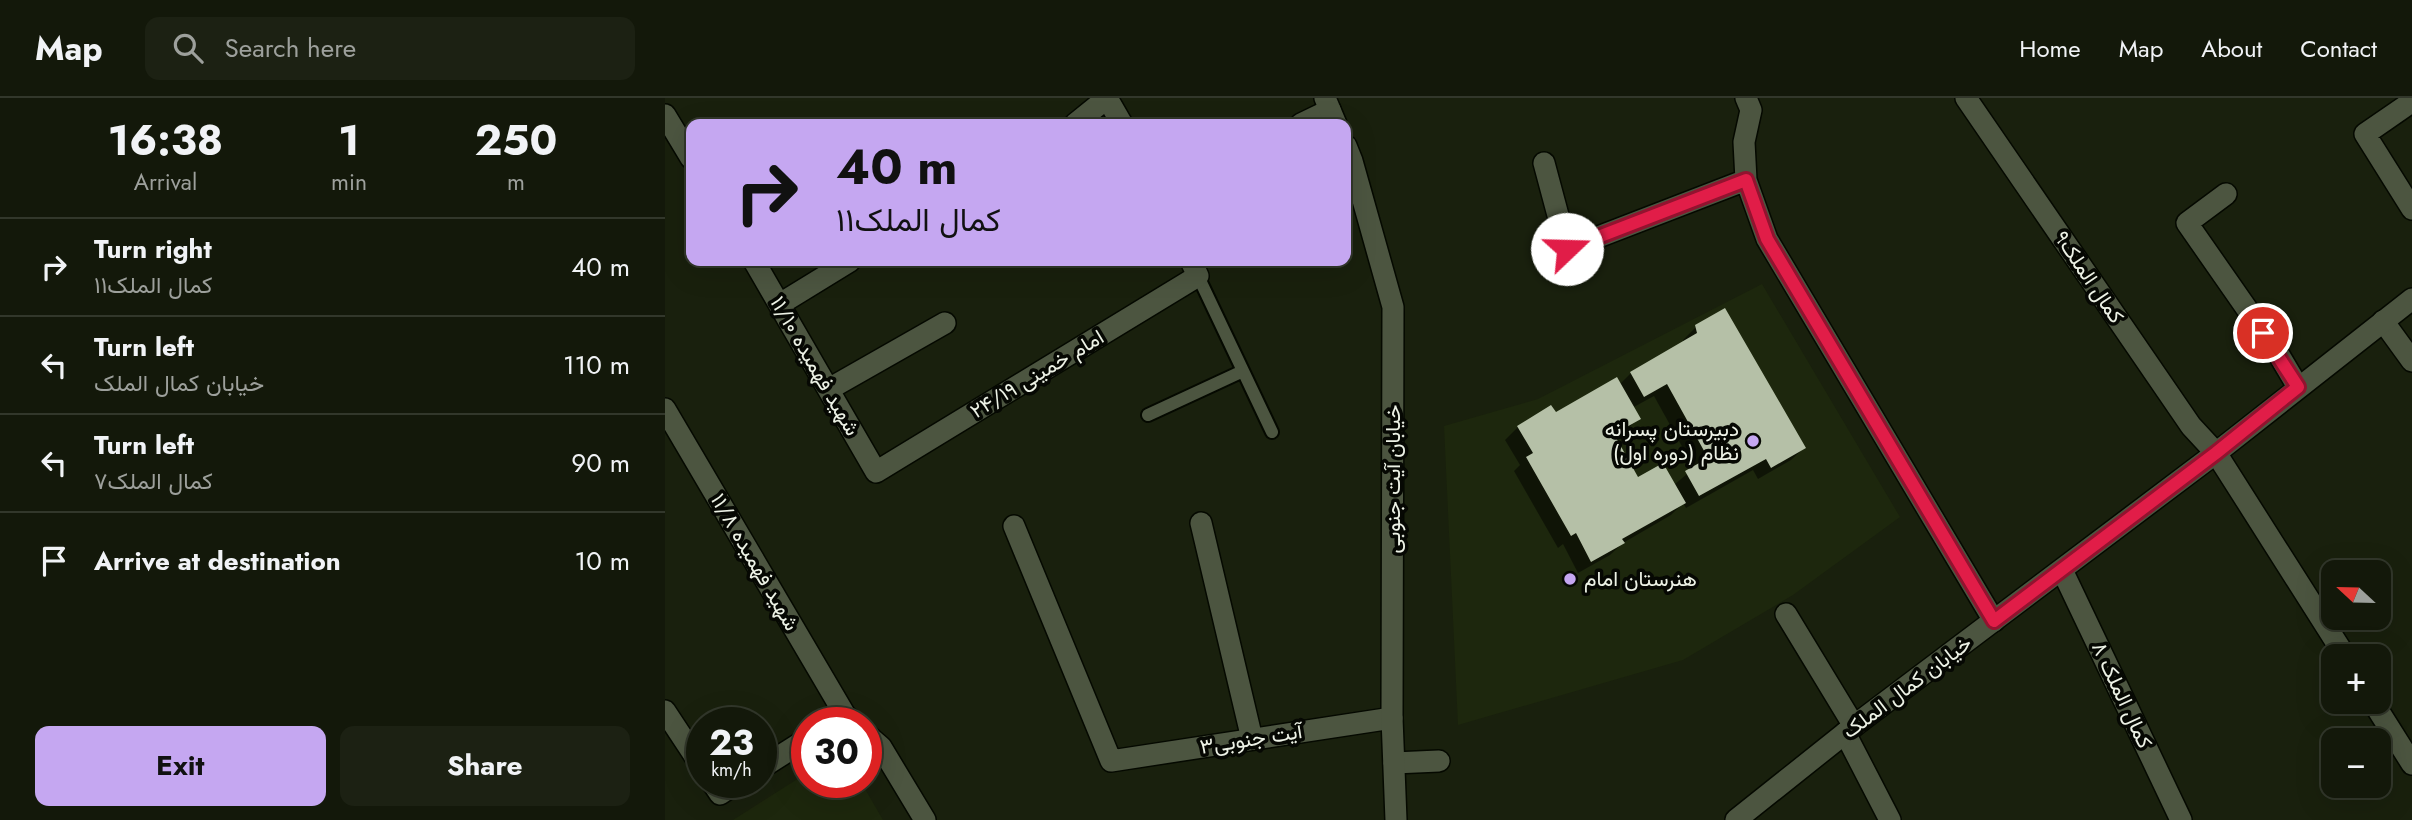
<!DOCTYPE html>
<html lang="en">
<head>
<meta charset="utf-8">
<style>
  :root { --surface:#13180a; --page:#1c2113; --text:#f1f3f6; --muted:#9da09c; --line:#32372b; --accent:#c5a7f1 }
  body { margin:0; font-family:Jost,Vazirmatn,sans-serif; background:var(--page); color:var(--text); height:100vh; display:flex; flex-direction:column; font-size:26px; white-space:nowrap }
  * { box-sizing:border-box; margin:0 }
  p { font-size:23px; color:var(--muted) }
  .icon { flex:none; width:38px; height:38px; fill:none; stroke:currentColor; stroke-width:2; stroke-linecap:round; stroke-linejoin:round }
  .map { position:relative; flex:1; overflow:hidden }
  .details { display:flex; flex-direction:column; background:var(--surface); width:665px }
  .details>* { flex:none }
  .guide { position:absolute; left:21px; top:21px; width:665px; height:147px; border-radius:14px; box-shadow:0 7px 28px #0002,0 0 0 2px var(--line); background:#c5a7f1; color:#111; overflow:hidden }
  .needle { width:46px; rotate:292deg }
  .tools { position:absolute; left:1656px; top:462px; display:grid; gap:14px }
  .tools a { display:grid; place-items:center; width:70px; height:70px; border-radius:14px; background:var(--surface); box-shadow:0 7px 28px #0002,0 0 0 2px var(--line); font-size:35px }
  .speed { position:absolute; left:21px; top:609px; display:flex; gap:14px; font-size:35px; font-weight:700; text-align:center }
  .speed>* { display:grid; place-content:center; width:91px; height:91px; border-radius:50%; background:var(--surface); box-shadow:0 7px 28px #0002,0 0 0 2px var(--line); line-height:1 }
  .speed small { font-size:18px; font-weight:400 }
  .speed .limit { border:10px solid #d22; background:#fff; color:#111 }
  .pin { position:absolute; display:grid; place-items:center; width:60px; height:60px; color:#fff; margin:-30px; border:4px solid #fff; border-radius:50%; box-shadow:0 2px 7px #0007 }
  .me { position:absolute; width:77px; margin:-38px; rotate:69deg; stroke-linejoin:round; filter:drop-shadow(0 0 5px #0008) }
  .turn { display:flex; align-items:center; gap:24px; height:147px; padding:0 35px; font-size:32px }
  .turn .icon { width:91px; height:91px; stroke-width:2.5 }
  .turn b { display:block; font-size:49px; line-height:60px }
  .eta { display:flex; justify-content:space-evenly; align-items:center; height:119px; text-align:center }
  .eta b { font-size:42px; font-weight:700; line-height:49px }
  .cta { display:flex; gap:14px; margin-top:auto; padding:14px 35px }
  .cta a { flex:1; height:80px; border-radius:14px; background:var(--accent); color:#111; font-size:28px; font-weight:700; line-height:80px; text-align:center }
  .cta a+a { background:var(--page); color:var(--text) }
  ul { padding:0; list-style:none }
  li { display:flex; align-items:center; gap:21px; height:98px; padding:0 35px; border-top:2px solid var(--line) }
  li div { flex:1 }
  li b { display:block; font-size:26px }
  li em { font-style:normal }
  header { display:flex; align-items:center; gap:42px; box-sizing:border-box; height:98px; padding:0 35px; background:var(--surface); border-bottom:2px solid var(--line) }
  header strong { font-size:33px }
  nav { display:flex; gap:38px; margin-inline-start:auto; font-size:24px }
  .search { width:490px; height:63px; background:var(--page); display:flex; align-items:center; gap:18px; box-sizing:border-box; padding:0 24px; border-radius:14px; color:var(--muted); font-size:26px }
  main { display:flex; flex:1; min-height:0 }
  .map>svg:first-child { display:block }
  .built { fill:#1d270d }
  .shadow { fill:#0007; fill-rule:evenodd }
  .building { fill:#b5c0a7 }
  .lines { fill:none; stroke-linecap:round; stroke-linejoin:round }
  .service-casing { stroke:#050900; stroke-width:16 }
  .minor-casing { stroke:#050900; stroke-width:24 }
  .tertiary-casing { stroke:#050900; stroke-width:24 }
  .secondary-casing { stroke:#050900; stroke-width:24 }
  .service { stroke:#4c5540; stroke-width:12 }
  .minor { stroke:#4c5540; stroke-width:21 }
  .tertiary { stroke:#4c5540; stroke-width:21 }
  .secondary { stroke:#4c5540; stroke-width:21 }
  .route-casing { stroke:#92132f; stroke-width:18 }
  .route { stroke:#e11d48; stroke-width:12 }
  .poi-dot { fill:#c5a7f1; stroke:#060803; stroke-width:2.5 }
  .labels { text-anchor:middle; stroke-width:7; stroke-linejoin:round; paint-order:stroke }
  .street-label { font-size:21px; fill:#edf2e6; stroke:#060803 }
  .poi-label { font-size:21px; fill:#edf2e6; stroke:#060803; text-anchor:end }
</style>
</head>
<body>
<header>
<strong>Map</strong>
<div class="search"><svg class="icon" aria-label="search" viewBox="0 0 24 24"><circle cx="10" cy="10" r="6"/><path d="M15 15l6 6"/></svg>Search here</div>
<nav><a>Home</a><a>Map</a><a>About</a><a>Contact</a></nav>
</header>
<main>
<section class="details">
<div class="eta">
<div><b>16:38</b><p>Arrival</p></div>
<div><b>1</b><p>min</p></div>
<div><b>250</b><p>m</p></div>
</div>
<ul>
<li><svg class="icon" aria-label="right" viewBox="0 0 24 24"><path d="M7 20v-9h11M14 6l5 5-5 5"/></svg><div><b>Turn right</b><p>کمال الملک۱۱</p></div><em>40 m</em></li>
<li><svg class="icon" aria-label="left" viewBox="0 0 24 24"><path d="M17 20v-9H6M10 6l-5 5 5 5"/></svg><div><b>Turn left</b><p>خیابان کمال الملک</p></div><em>110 m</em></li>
<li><svg class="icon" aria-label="left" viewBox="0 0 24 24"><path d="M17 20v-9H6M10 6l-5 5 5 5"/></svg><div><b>Turn left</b><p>کمال الملک۷</p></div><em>90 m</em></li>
<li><svg class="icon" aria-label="arrive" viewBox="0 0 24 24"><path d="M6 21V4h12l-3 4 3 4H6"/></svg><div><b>Arrive at destination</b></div><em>10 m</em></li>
</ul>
<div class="cta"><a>Exit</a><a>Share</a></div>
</section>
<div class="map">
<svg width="1747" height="722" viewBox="0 0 1747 722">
  <rect width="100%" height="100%" fill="#19200d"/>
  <!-- built -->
  <path class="built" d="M1097,186L1235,419L1128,497L1018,562L793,627L779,328L873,301Z
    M142,675V684H196L218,722H68Z"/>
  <!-- shadow -->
  <path class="shadow" d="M1031,229L1139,350L1126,362L1093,381L1088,372L1021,410L1018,405L1006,417L958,445L945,457L913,475L898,446L893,450L849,373L855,367L840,342L853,329L890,316L954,287L966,275L1019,245L1018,242ZM989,298L1029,370L1009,387L972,381L949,340L961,333L973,320L967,310Z"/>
  <!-- building -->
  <path class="building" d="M1060,210L1141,350L1106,370L1101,361L1034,398L1020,373L1043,360L1002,286L979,299L965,274L1032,235L1030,227Z
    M952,279L976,321L949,336L973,379L998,365L1021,405L957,441L960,445L926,464L911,435L906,438L861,359L868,355L852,328L886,307L891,314Z"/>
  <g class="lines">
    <defs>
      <path id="service" d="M533,178L607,334
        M483,317L578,273"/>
      <path id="minor" d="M442,0L457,26
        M1081,0L1086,12L1079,44L1081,82L1102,141L1329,523
        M1301,0L1526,328L1551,355L1680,558
        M1745,5L1700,36L1747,111
        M0,17L26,60
        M410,26L442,0
        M636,26L665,12
        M879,65L902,151L1081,82
        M1561,96L1522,125L1614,257L1633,289
        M89,163L211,374L533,178L526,163
        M115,206L185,163
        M1718,223L1747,263
        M164,291L280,225
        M0,311L180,617L189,625
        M536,425L587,641
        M349,428L446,663L727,620
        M1397,472L1516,722
        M1121,516L1189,628
        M1708,604L1747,666
        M0,613L37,669
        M1180,635L1225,722
        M201,636L216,649L260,722
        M729,665L774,663
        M96,670L142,641
        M47,684L55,696L73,684"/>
      <path id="tertiary" d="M660,0L671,26
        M681,48L687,63L728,209L727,620L731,722"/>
      <path id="secondary" d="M1071,722L1189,628L1551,355L1747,201"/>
    </defs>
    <!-- service casing -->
    <use href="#service" class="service-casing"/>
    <!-- minor casing -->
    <use href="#minor" class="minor-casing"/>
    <!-- tertiary casing -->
    <use href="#tertiary" class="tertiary-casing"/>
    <!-- secondary casing -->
    <use href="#secondary" class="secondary-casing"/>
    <!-- service -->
    <use href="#service" class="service"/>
    <!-- minor -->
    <use href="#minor" class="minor"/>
    <!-- tertiary -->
    <use href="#tertiary" class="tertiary"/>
    <!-- secondary -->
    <use href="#secondary" class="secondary"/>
  </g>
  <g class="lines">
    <defs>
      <path id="route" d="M902,151L1081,82L1102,141L1329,523L1551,355L1633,289L1598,235"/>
    </defs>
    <!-- route casing -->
    <use href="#route" class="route-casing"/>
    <!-- route -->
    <use href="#route" class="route"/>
  </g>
  <!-- markers -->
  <g class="poi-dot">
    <circle cx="1088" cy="343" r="7"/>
    <circle cx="905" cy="481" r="7"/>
  </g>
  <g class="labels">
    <!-- street labels -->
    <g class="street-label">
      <text transform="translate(1424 179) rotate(56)" y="7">کمال الملک۹</text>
      <text transform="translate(150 268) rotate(60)" y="7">شهید فهمیده ۱۱/۱۰</text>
      <text transform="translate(372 276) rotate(-31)" y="7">امام خمینی ۲۴/۱۹</text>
      <text transform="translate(728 381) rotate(-90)" y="7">خیابان آیت جنوبی</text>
      <text transform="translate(90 464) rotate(60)" y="7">شهید فهمیده ۱۱/۸</text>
      <text transform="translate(1242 589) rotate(-37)" y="7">خیابان کمال الملک</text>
      <text transform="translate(1457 597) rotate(65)" y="7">کمال الملک ۸</text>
      <text transform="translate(586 641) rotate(-9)" y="7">آیت جنوبی۳</text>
    </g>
    <!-- poi labels -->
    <g class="poi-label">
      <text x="1074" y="338">دبیرستان پسرانه<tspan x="1074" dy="24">نظام (دوره اول)</tspan></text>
      <text x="919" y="488" text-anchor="start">هنرستان امام</text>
    </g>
  </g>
</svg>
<div class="tools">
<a><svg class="needle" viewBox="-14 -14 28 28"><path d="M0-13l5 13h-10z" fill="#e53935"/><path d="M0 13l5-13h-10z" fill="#9da09c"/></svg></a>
<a>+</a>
<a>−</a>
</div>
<div class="speed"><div>23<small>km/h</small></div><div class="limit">30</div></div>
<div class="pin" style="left:1598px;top:235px;background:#d93025"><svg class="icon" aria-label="arrive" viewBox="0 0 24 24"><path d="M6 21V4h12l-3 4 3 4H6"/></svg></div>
<svg class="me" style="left:902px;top:151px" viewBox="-20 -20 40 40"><circle r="19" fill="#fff"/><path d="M0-13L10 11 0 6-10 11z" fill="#e11d48"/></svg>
<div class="guide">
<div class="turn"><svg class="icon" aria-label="right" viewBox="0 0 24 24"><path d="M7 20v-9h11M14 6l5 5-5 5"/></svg><div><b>40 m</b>کمال الملک۱۱</div></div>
</div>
</div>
</main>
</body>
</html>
